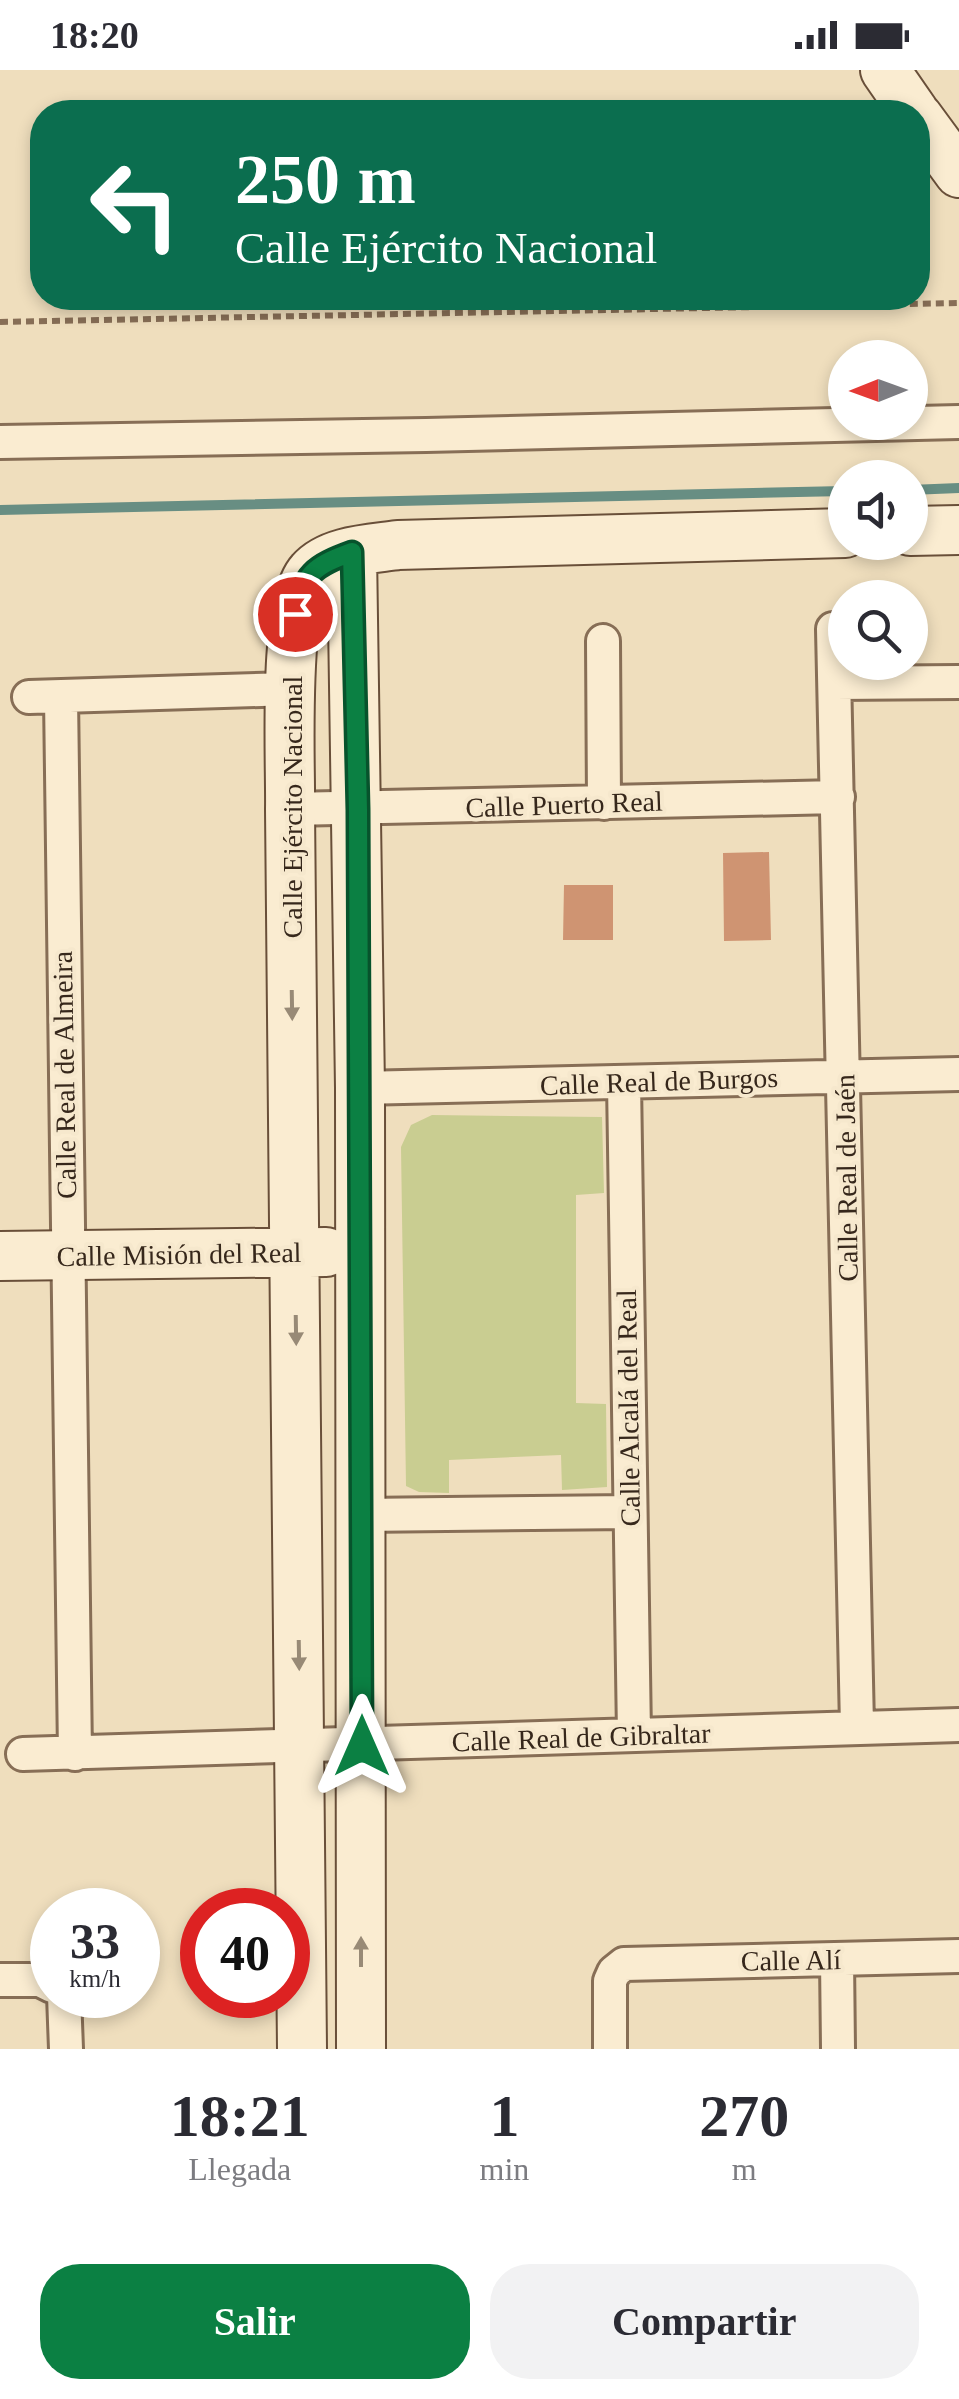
<!DOCTYPE html>
<html lang="es">
<head>
<meta charset="utf-8">
<style>
  :root { --surface:#fff; --page:#f2f2f3; --text:#2b2b33; --muted:#7c7c81; --accent:#0b8043 }
  body { margin:0; font-family:Georgia,serif; background:var(--page); color:var(--text); height:100vh; display:flex; flex-direction:column; font-size:38px; white-space:nowrap }
  * { box-sizing:border-box; margin:0 }
  p { font-size:32px; color:var(--muted) }
  .icon { flex:none; width:55px; height:55px; fill:none; stroke:currentColor; stroke-width:2; stroke-linecap:round; stroke-linejoin:round }
  .map { position:relative; height:1979px; overflow:hidden }
  .details { display:flex; flex-direction:column; background:var(--surface); flex:1 }
  .details>* { flex:none }
  .top-card { position:absolute; left:30px; top:30px; width:900px; height:210px; border-radius:40px; box-shadow:0 5px 15px #0003; background:#0b6e4f; color:#fff; overflow:hidden }
  .needle { width:65px; rotate:269deg }
  .fabs { position:absolute; left:828px; top:270px; display:grid; gap:20px }
  .fabs a { display:grid; place-items:center; width:100px; height:100px; border-radius:50%; background:var(--surface); box-shadow:0 5px 15px #0003; font-size:50px }
  .speed { position:absolute; left:30px; top:1818px; display:flex; gap:20px; font-size:50px; font-weight:700; text-align:center }
  .speed>* { display:grid; place-content:center; width:130px; height:130px; border-radius:50%; background:var(--surface); box-shadow:0 5px 15px #0003; line-height:1 }
  .speed small { font-size:25px; font-weight:400 }
  .speed .limit { border:15px solid #d22; background:#fff; color:#111 }
  .pin { position:absolute; display:grid; place-items:center; width:85px; height:85px; color:#fff; margin:-42px; border:5px solid #fff; border-radius:50%; box-shadow:0 2px 10px #0007 }
  .me { position:absolute; width:110px; margin:-55px; rotate:0deg; stroke-linejoin:round; filter:drop-shadow(0 0 8px #0008) }
  .turn { display:flex; align-items:center; gap:35px; height:210px; padding:0 40px; font-size:45px }
  .turn .icon { width:130px; height:130px; stroke-width:2.5 }
  .turn b { display:block; font-size:70px; line-height:85px }
  .eta { display:flex; justify-content:space-evenly; align-items:center; height:170px; text-align:center }
  .eta b { font-size:60px; font-weight:700; line-height:70px }
  .action { display:flex; gap:20px; margin-top:auto; padding:20px 40px }
  .action a { flex:1; height:115px; border-radius:40px; background:var(--accent); color:#fff; font-size:40px; font-weight:700; line-height:115px; text-align:center }
  .action a+a { background:var(--page); color:var(--text) }
  .status { display:flex; justify-content:space-between; align-items:center; height:70px; padding:0 50px; background:var(--surface); direction:ltr }
  .status svg { height:28px; fill:currentColor }
  .map>svg:first-child { display:block }
  .green { fill:#c9cd91 }
  .lines { fill:none; stroke-linecap:round; stroke-linejoin:round }
  .stream { stroke:#688e83; stroke-width:10 }
  .building { fill:#cf9472 }
  .street-casing { stroke:#876e56; stroke-width:38 }
  .secondary-casing { stroke:#694f39; stroke-width:52 }
  .path { stroke:#876e56; stroke-width:6; stroke-dasharray:8 5; stroke-linecap:butt }
  .street { stroke:#faecd1; stroke-width:32 }
  .secondary { stroke:#faecd1; stroke-width:48 }
  .oneway { fill:#988a76 }
  .route-casing { stroke:#07532c; stroke-width:25 }
  .route { stroke:#0b8043; stroke-width:18 }
  .labels { text-anchor:middle; stroke-width:8; stroke-linejoin:round; paint-order:stroke }
  .street-label { font-size:28px; fill:#36271b; stroke:#f6e8cd }
</style>
</head>
<body>
<div class="status"><b>18:20</b><svg viewBox="0 0 49 12"><path d="M0 12V9h3v3zM5 12V6h3v6zM10 12V3h3v9zM15 12V0h3v12zM26 1h20v11H26zM47 4h2v5h-2z"/></svg></div>
<div class="map">
<svg width="959" height="1979" viewBox="0 0 959 1979">
  <rect width="100%" height="100%" fill="#efdebd"/>
  <!-- green -->
  <path class="green" d="M432,1045L602,1047L604,1123L576,1125V1333L606,1334L607,1417L562,1420L561,1385L449,1390V1423L419,1422L406,1416L401,1077L411,1055Z"/>
  <g class="lines">
    <!-- stream -->
    <path class="stream" d="M910,420L959,418
      M0,440L845,421"/>
  </g>
  <!-- building -->
  <path class="building" d="M769,782L771,870L724,871L723,783Z
    M564,815H613V870H563Z"/>
  <g class="lines">
    <defs>
      <path id="street" d="M0,372L426,365L959,352
        M833,559L857,1656
        M603,571L604,733
        M836,613L959,612
        M29,627L291,619
        M61,627L75,1684
        M290,739L838,727
        M624,1012L634,1665
        M360,1018L959,1004
        M361,1445L630,1442
        M23,1684L959,1655
        M837,1889L838,1979
        M0,1910H40L52,1916
        M64,1925L66,1979
        M610,1979V1911L614,1902L624,1894L959,1886"/>
      <path id="secondary" d="M885,0L914,42
        M918,47L959,103
        M910,461L959,460
        M352,482L360,1018L361,1979
        M0,1186L326,1182
        M302,1979L290,739C291,692 282,534 311,502C330,480 371,479 398,475L845,463"/>
    </defs>
    <!-- street casing -->
    <use href="#street" class="street-casing"/>
    <!-- secondary casing -->
    <use href="#secondary" class="secondary-casing"/>
    <!-- path -->
    <path class="path" d="M0,252L959,233"/>
    <!-- street -->
    <use href="#street" class="street"/>
    <!-- secondary -->
    <use href="#secondary" class="secondary"/>
  </g>
  <!-- one-way arrows -->
  <defs><path id="oneway-solid" d="M-6-.8H1V-3.2L6.5 0L1 3.2V.8H-6Z" transform="scale(2.5)"/></defs>
  <g class="oneway">
    <use href="#oneway-solid" transform="translate(292 935) rotate(89)"/>
    <use href="#oneway-solid" transform="translate(296 1260) rotate(89)"/>
    <use href="#oneway-solid" transform="translate(299 1585) rotate(89)"/>
    <use href="#oneway-solid" transform="translate(361 1882) rotate(-90)"/>
  </g>
  <g class="lines">
    <defs>
      <path id="route" d="M295,544C304,503 314,496 352,482L358,740L362,1676"/>
    </defs>
    <!-- route casing -->
    <use href="#route" class="route-casing"/>
    <!-- route -->
    <use href="#route" class="route"/>
  </g>
  <g class="labels">
    <!-- street labels -->
    <g class="street-label">
      <text transform="translate(564 734) rotate(-2)" y="10">Calle Puerto Real</text>
      <text transform="translate(292 737) rotate(-90)" y="10">Calle Ejército Nacional</text>
      <text transform="translate(64 1005) rotate(-91)" y="10">Calle Real de Almeira</text>
      <text transform="translate(659 1011) rotate(-2)" y="10">Calle Real de Burgos</text>
      <text transform="translate(846 1108) rotate(-91)" y="10">Calle Real de Jaén</text>
      <text transform="translate(179 1184) rotate(-1)" y="10">Calle Misión del Real</text>
      <text transform="translate(628 1338) rotate(-91)" y="10">Calle Alcalá del Real</text>
      <text transform="translate(581 1667) rotate(-2)" y="10">Calle Real de Gibraltar</text>
      <text transform="translate(791 1890) rotate(-1)" y="10">Calle Alí</text>
    </g>
  </g>
</svg>
<div class="fabs">
<a><svg class="needle" viewBox="-14 -14 28 28"><path d="M0-13l5 13h-10z" fill="#e53935"/><path d="M0 13l5-13h-10z" fill="#7c7c81"/></svg></a>
<a><svg class="icon" aria-label="sound" viewBox="0 0 24 24"><path d="M4 9h4l5-4v14l-5-4H4zM17 9q2 3 0 6"/></svg></a>
<a><svg class="icon" aria-label="search" viewBox="0 0 24 24"><circle cx="10" cy="10" r="6"/><path d="M15 15l6 6"/></svg></a>
</div>
<div class="speed"><div>33<small>km/h</small></div><div class="limit">40</div></div>
<div class="pin" style="left:295px;top:544px;background:#d93025"><svg class="icon" aria-label="arrive" viewBox="0 0 24 24"><path d="M6 21V4h12l-3 4 3 4H6"/></svg></div>
<svg class="me" style="left:362px;top:1676px" viewBox="-20 -20 40 40"><path d="M0-17L14 15 0 8-14 15z" fill="#0b8043" stroke="#fff" stroke-width="4"/></svg>
<div class="top-card">
<div class="turn"><svg class="icon" aria-label="left" viewBox="0 0 24 24"><path d="M17 20v-9H6M10 6l-5 5 5 5"/></svg><div><b>250 m</b>Calle Ejército Nacional</div></div>
</div>
</div>
<section class="details">
<div class="eta">
<div><b>18:21</b><p>Llegada</p></div>
<div><b>1</b><p>min</p></div>
<div><b>270</b><p>m</p></div>
</div>
<div class="action"><a>Salir</a><a>Compartir</a></div>
</section>
</body>
</html>
